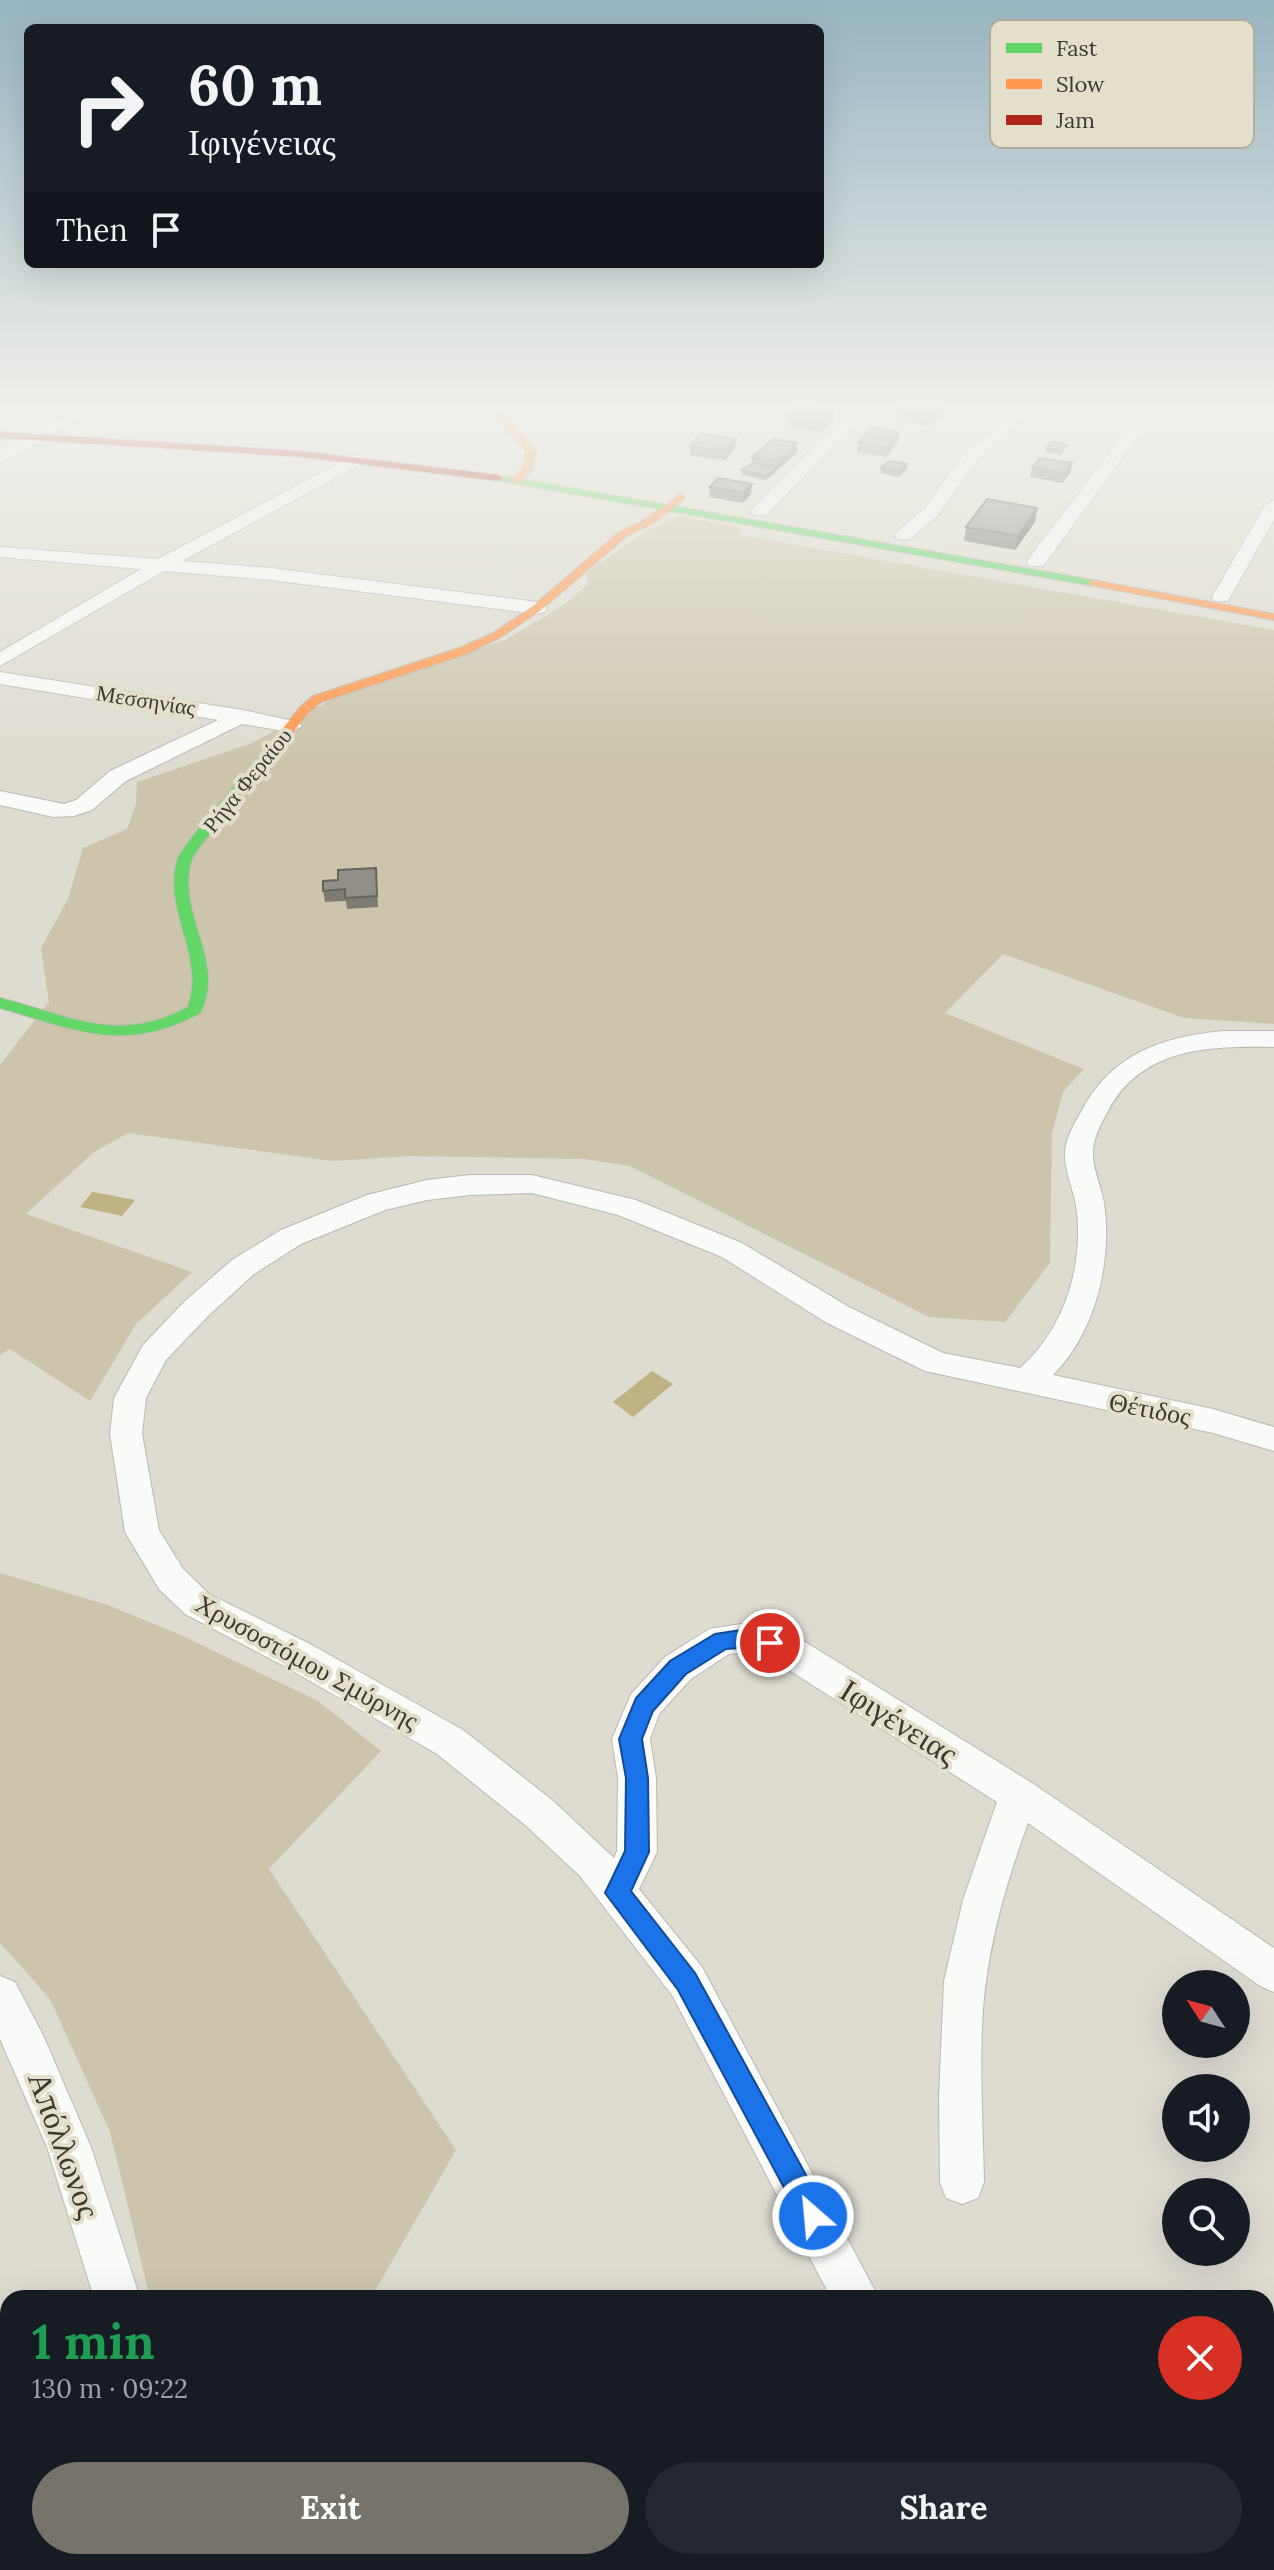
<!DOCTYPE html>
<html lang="en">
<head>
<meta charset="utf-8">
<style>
  :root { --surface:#171b24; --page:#242831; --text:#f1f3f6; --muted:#9ea1a6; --accent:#75736a }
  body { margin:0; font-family:Lora,serif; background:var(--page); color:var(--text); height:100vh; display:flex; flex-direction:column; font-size:30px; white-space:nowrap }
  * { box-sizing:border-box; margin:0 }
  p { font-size:26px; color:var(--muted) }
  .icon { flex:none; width:44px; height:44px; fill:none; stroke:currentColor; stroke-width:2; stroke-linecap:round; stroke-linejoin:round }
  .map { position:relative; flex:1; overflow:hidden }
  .side { position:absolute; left:0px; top:2290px; width:1274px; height:280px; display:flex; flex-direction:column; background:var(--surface); border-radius:24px 24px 0 0; box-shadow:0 8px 32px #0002 }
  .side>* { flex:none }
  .hud { position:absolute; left:24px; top:24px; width:800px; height:244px; border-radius:12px; box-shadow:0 8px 32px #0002; background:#171b24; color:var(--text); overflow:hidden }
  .needle { width:52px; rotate:306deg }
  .buttons { position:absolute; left:1162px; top:1970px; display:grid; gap:16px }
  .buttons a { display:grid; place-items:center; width:88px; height:88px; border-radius:50%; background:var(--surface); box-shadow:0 8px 32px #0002; font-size:40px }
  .pin { position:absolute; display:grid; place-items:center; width:68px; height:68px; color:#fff; margin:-34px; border:4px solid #fff; border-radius:50%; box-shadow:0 2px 8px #0007 }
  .me { position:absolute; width:88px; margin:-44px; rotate:333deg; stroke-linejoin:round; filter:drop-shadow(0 0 6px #0008) }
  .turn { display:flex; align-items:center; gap:28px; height:168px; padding:0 32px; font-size:36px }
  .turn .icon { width:104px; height:104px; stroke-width:2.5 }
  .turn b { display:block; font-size:56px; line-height:68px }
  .then { display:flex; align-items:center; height:76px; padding:0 32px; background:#0003; gap:16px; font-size:30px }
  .round { display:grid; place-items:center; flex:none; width:84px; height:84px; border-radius:42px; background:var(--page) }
  .overview { display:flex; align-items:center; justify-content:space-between; height:136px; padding:0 32px }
  h1 { font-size:48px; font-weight:700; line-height:60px; color:#1e9e55 }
  .primary-button { display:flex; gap:16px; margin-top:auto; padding:16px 32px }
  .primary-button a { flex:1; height:92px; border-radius:48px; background:var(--accent); color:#fff; font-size:32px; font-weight:700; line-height:92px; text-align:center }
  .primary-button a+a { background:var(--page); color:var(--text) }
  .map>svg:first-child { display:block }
  .green { fill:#ccc5ac }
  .water { fill:#bfb384 }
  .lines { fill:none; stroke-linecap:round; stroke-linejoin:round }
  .street-casing { stroke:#bbb9b1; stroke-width:2 }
  .fast-casing { stroke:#bbb9b1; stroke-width:2 }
  .slow-casing { stroke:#bbb9b1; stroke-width:2 }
  .jam-casing { stroke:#bbb9b1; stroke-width:2 }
  .street { fill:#fafaf8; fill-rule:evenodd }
  .fast { fill:#63d668; fill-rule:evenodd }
  .slow { fill:#ff974d; fill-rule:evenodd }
  .jam { fill:#b3261e; fill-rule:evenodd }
  .wall { fill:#7d7b74 }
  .shaded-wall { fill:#66645e }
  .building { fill:#918f87; stroke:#66645e; stroke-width:2 }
  .route { fill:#1a73e8; stroke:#114b97; stroke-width:2 }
  .labels { text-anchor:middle; stroke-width:8; stroke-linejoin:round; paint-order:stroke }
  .far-street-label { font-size:22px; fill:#3c3a32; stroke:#e4dfcb }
  .street-label { font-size:26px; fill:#3c3a32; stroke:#e4dfcb }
  .near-street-label { font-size:32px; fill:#3c3a32; stroke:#e4dfcb }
  .key { fill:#e4dfcb; stroke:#b2ae9d; stroke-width:2 }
  .key-label { font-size:22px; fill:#3c3a32 }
</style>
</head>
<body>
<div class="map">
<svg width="1274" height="2570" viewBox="0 0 1274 2570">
  <rect width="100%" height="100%" fill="#dedcd1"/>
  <!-- green -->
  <path class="green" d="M680,516L743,528L739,534L763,539L1274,630V1024L1184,1018L1003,954L945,1013L1084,1069L1063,1092L1052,1134L1050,1263L1005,1322L929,1317L630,1166L584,1159L412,1156L333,1161L128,1133L94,1152L26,1214L192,1272L136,1324L90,1401L10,1349L0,1355V1065L49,1002L41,948L68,899L83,848L127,829L136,804L137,782L252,743L343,693L505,640L564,605L587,585L588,571L648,530Z
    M0,1573L108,1605L181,1635L318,1701L381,1751L269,1869L456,2150L371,2298H150L110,2132L50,1999L0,1943Z"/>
  <!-- water -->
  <path class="water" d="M92,1192H93L135,1200L122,1216L80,1207Z
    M652,1371L673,1384L633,1417L613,1402Z"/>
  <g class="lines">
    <defs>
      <path id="street" d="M80,406H99L57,433H45V427Z
        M855,406H872L766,515H754L751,511L754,507Z
        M1016,406H1033L975,463L937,516L910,539H898L895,535L898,531L925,508L963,455Z
        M1145,406H1161L1043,566H1029L1027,562L1029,558Z
        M38,432L44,434L46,437L44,440L0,463V451Z
        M355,455L361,456L363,460L361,464L182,561L271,568L537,602L547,608L544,612L537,614L271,580L164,571L0,666V652L141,569L0,557V547L158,559Z
        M1274,500V520L1230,597L1228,601H1214L1212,597L1265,505Z
        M0,672L243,710L298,722L302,726L291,732L242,724L126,781L92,810L74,816L53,817L0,805V791L64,804L76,800L110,771L218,720L0,684Z
        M1223,1031H1274V1047C1210,1046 1142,1047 1108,1111C1101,1123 1094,1137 1093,1151C1092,1172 1104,1190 1105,1211C1111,1267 1094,1334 1053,1375L1213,1409L1274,1427V1451L1213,1433L925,1371L827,1323L722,1257L618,1215L532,1193L470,1195L427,1200L385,1210L301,1244L254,1274L207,1317L166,1360L146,1398L142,1434L159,1530L183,1569L209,1594L310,1644L463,1730L552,1800L614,1858L617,1851L618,1778L612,1739L631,1694L665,1657L709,1629L754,1622L799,1638L1032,1783L1274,1948V1992L1260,1986L1028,1823C1006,1883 988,1945 983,2009C979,2066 983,2124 984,2182L978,2198L962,2204L946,2198L940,2182L939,2096L944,1981L963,1900L997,1802L773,1660L753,1652L729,1654L691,1679L659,1714L650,1739L656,1778L657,1852L639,1889L702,1967L879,2298H831L672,1995L580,1876L524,1824L437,1754L284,1666L185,1614L159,1589L125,1532L110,1434L114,1398L143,1345L185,1301L232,1260L281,1230L367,1195L427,1180L470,1175H532L636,1200L742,1243L849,1307L943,1353L1020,1368C1064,1330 1085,1264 1076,1206C1073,1188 1064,1170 1065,1152C1066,1137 1074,1124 1081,1112C1111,1054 1161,1037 1223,1031Z
        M0,1976L15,1982L43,2035L91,2147L140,2298H94L47,2147L0,2039Z
        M128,2562H178L177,2570H127Z
        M985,2562H1037L1040,2570H988Z"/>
      <path id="fast" d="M498,475L1093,580L1099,583L1093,586L494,480L493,478Z
        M263,757L269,761L268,764C254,781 195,847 191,862C176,913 227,964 200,1013C124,1054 77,1030 0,1008V998C71,1016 117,1045 188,1007C206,956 163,911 177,861C181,846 244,776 258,758Z"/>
      <path id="slow" d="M486,406H496L536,451L532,470L520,483L511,481L522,469L526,451Z
        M680,494L685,497L684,499L654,523L627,536L541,610L501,637L467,654L321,702L308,713L268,764L257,761L300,707L313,696L459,648L493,633L533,606L619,532L646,519Z
        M1093,580L1274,614V620L1089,585V581Z"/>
      <path id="jam" d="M0,432L302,451L498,475L503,478L498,481L302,457L0,438Z"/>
    </defs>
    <!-- street casing -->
    <use href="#street" class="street-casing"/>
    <!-- fast casing -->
    <use href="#fast" class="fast-casing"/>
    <!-- slow casing -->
    <use href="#slow" class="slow-casing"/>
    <!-- jam casing -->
    <use href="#jam" class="jam-casing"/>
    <!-- street -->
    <use href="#street" class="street"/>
    <!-- fast -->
    <use href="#fast" class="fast"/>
    <!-- slow -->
    <use href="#slow" class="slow"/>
    <!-- jam -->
    <use href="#jam" class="jam"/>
  </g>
  <!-- wall -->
  <path class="wall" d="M942,406L941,415L929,426L897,420L898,411Z
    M788,417L833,420L821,432L787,426Z
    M899,432L898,441L886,457L857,452L858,443Z
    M736,439L735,448L725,460L690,456V446Z
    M1046,448L1066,450L1060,455L1046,452Z
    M797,453L776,471L775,473L765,480L742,475V470L752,463V457Z
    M1072,463L1070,473L1062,483L1030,477L1032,468Z
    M907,464V469L898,477L880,473L881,468Z
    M752,484L751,494L743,503L709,497L710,487Z
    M1037,508L1035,522L1015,550L964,541L966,527Z
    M376,868L378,907L347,909L346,901L325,902L323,891L338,880Z"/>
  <!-- shaded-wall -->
  <path class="shaded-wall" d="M942,406L941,415L929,426L930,417Z
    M834,411L833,420L821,432V423Z
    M899,432L898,441L886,457L887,447Z
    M736,439L735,448L725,460L726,451Z
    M797,443V453L776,471L777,461Z
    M1072,463L1070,473L1062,483L1064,473Z
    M907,464V469L898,477L899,472Z
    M776,468L775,473L765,480L766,476Z
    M752,484L751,494L743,503V493Z
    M1037,508L1035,522L1015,550L1018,536Z"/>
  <!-- building -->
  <path class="building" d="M800,406H808L834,411L821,423L788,417Z
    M903,406H941L930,417L898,411Z
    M871,428L899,432L887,447L858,443Z
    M701,434L736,439L726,451L690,446Z
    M773,439L797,443L777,461L752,457Z
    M1052,442L1067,445L1061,451L1046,448Z
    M1040,458L1072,463L1064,473L1032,468Z
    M889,461L907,464L899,472L881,468Z
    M753,463L776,468L766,476L742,470Z
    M718,478L752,484L743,493L710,487Z
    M987,499L1037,508L1018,536L966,527Z
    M376,868L377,896L345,898V889L323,891V881L338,880V870Z"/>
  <!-- sky -->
  <linearGradient id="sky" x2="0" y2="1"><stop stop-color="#97b4c0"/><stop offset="0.53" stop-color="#f0efea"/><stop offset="1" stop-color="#f0efea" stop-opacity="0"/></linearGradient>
  <rect width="1274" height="766" fill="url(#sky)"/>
  <!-- route -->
  <path class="route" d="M754,1628L778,1637L781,1643L778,1650L770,1653L754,1647L726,1649L686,1674L653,1711L642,1739L648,1778L649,1852L631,1891L695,1973L823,2206L827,2216L823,2225L813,2229L804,2225L678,1990L605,1893L625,1851L626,1778L619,1739L636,1698L670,1661L715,1634Z"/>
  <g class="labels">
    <!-- far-street labels -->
    <g class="far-street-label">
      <text transform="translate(146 700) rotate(9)" y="8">Μεσσηνίας</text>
      <text transform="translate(247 780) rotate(-51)" y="8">Ρήγα Φεραίου</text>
    </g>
    <!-- street labels -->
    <g class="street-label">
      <text transform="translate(1150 1409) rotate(11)" y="9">Θέτιδος</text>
      <text transform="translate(307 1662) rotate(29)" y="9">Χρυσοστόμου Σμύρνης</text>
    </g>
    <!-- near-street labels -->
    <g class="near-street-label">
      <text transform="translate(899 1722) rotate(32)" y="11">Ιφιγένειας</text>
      <text transform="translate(64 2145) rotate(70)" y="11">Απόλλωνος</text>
    </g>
  </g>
  <!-- legend -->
  <rect x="990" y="20" width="264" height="128" rx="12" class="key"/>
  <rect x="1006" y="43" width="36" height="10" fill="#63d668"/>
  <rect x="1006" y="79" width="36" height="10" fill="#ff974d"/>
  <rect x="1006" y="115" width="36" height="10" fill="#b3261e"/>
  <g class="key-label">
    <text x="1056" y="56">Fast</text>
    <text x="1056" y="92">Slow</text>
    <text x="1056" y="128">Jam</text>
  </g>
</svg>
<div class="buttons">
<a><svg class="needle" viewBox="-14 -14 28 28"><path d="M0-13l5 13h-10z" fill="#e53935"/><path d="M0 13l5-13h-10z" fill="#9ea1a6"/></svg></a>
<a><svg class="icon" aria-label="sound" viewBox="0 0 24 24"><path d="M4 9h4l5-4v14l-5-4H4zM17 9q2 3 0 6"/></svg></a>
<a><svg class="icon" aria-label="search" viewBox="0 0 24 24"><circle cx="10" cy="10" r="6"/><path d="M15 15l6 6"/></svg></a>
</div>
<div class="pin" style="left:770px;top:1643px;background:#d93025"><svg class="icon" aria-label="arrive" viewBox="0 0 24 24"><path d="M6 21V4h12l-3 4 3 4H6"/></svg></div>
<svg class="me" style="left:813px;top:2216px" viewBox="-20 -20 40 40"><circle r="17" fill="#1a73e8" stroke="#fff" stroke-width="3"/><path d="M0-11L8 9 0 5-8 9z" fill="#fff"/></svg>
<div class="hud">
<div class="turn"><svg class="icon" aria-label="right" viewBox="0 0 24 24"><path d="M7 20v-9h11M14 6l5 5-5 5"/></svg><div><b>60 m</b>Ιφιγένειας</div></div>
<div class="then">Then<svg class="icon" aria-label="arrive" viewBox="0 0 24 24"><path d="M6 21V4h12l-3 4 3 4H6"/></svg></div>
</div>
<section class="side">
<div class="overview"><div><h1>1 min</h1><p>130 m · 09:22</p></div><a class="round" style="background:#d93025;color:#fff"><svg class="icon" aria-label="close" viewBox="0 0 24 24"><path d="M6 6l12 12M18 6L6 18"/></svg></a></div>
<div class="primary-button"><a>Exit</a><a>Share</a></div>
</section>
</div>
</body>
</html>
